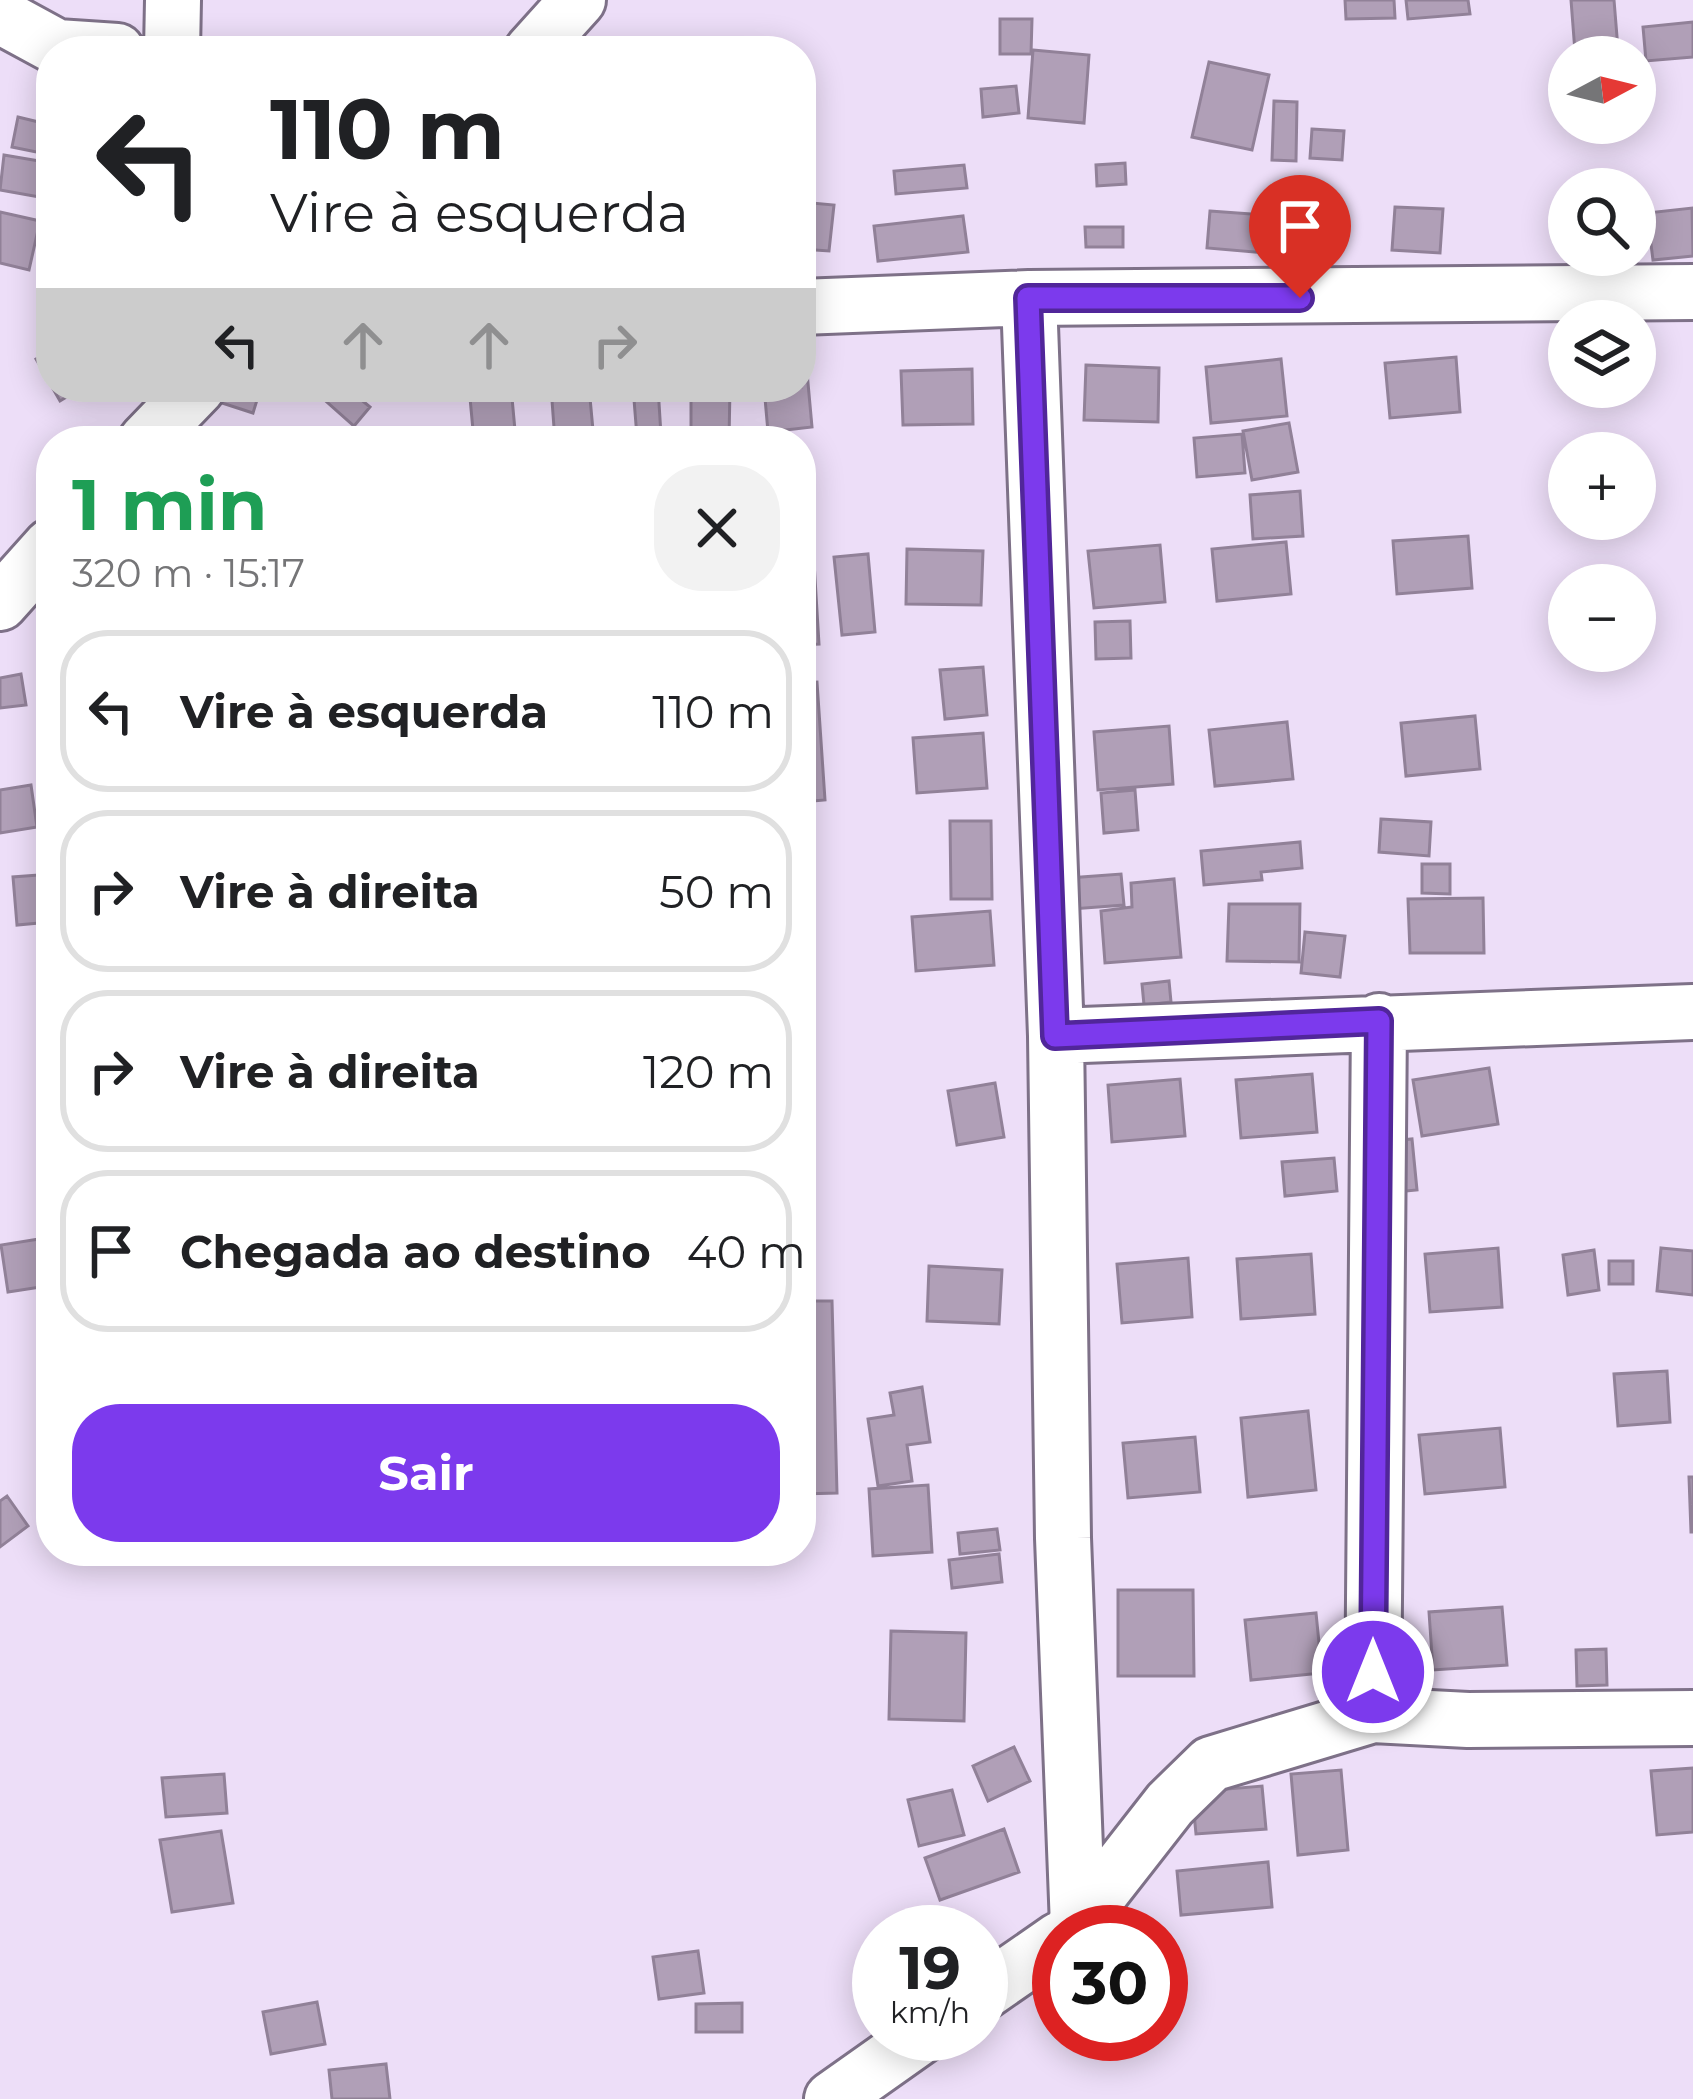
<!DOCTYPE html>
<html lang="pt">
<head>
<meta charset="utf-8">
<style>
  :root { --surface:#fff; --page:#f2f2f2; --text:#202124; --muted:#757577; --line:#e0e0e0; --accent:#7c3aed }
  body { margin:0; font-family:Montserrat,sans-serif; background:var(--page); color:var(--text); height:100vh; display:flex; flex-direction:column; font-size:45px; white-space:nowrap }
  * { box-sizing:border-box; margin:0 }
  p { font-size:39px; color:var(--muted) }
  .icon { flex:none; width:66px; height:66px; fill:none; stroke:currentColor; stroke-width:2; stroke-linecap:round; stroke-linejoin:round }
  .map { position:relative; flex:1; overflow:hidden }
  .details { position:absolute; left:36px; top:426px; width:780px; height:1140px; display:flex; flex-direction:column; background:var(--surface); border-radius:48px; box-shadow:0 6px 30px #0003 }
  .details>* { flex:none }
  .hud { position:absolute; left:36px; top:36px; width:780px; height:366px; border-radius:48px; box-shadow:0 6px 30px #0003; background:#fff; color:var(--text); overflow:hidden }
  .needle { width:78px; rotate:83deg }
  .controls { position:absolute; left:1548px; top:36px; display:grid; gap:24px }
  .controls a { display:grid; place-items:center; width:108px; height:108px; border-radius:50%; background:var(--surface); box-shadow:0 6px 30px #0003; font-size:60px }
  .speed { position:absolute; left:852px; top:1905px; display:flex; gap:24px; font-size:60px; font-weight:700; text-align:center }
  .speed>* { display:grid; place-content:center; width:156px; height:156px; border-radius:50%; background:var(--surface); box-shadow:0 6px 30px #0003; line-height:1 }
  .speed small { font-size:30px; font-weight:400 }
  .speed .limit { border:18px solid #d22; background:#fff; color:#111 }
  .pin { position:absolute; display:grid; place-items:center; width:102px; height:102px; color:#fff; margin:-123px -51px; border-radius:50% 50% 50% 0; rotate:-45deg; box-shadow:0 0 12px #0007 }
  .pin .icon { rotate:45deg }
  .me { position:absolute; width:132px; margin:-66px; rotate:0deg; stroke-linejoin:round; filter:drop-shadow(0 0 9px #0008) }
  .turn { display:flex; align-items:center; gap:42px; height:252px; padding:0 36px; font-size:54px }
  .turn .icon { width:156px; height:156px; stroke-width:2.5 }
  .turn b { display:block; font-size:84px; line-height:102px }
  .lanes { display:flex; align-items:center; height:114px; padding:0 36px; background:#0003; justify-content:center; gap:60px; direction:ltr }
  .lanes .off { opacity:.35 }
  .round { display:grid; place-items:center; flex:none; width:126px; height:126px; border-radius:48px; background:var(--page) }
  .summary { display:flex; align-items:center; justify-content:space-between; height:204px; padding:0 36px }
  h1 { font-size:72px; font-weight:700; line-height:90px; color:#1e9e55 }
  .action { display:flex; gap:24px; margin-top:auto; padding:24px 36px }
  .action a { flex:1; height:138px; border-radius:48px; background:var(--accent); color:#fff; font-size:48px; font-weight:700; line-height:138px; text-align:center }
  ul { padding:0; list-style:none }
  li { display:flex; align-items:center; gap:36px; height:162px; margin:0 24px 18px; padding:0 12px; border:6px solid var(--line); border-radius:48px }
  li div { flex:1 }
  li b { display:block; font-size:45px }
  li em { font-style:normal }
  .map>svg:first-child { display:block }
  .building { fill:#b09fb7; stroke:#918198; stroke-width:3 }
  .lines { fill:none; stroke-linecap:round; stroke-linejoin:round }
  .minor-casing { stroke:#7e7188; stroke-width:60 }
  .minor { stroke:#fff; stroke-width:54 }
  .route-casing { stroke:#51269a; stroke-width:30 }
  .route { stroke:#7c3aed; stroke-width:21 }
</style>
</head>
<body>
<div class="map">
<svg width="1693" height="2099" viewBox="0 0 1693 2099">
  <rect width="100%" height="100%" fill="#eddef8"/>
  <!-- building -->
  <path class="building" d="M1345,0H1394L1395,18L1346,19Z
    M1406,0H1468L1470,14L1408,19Z
    M1571,0H1614L1618,49L1575,52Z
    M1000,19H1032L1031,54H1000Z
    M1693,22V57L1646,61L1643,27Z
    M1033,50L1089,55L1084,123L1028,118Z
    M1033,50L1089,55L1084,123L1028,118Z
    M1209,62L1269,75L1252,150L1192,137Z
    M1016,86L1019,113L983,117L981,89Z
    M1016,86L1019,113L983,117L981,89Z
    M1274,101L1297,102L1296,161L1272,160Z
    M1274,101L1297,102L1296,161L1272,160Z
    M18,117L51,125V155L12,147Z
    M1312,129L1344,131L1342,160L1310,158Z
    M4,155L51,163L45,198L0,190Z
    M1125,163L1126,184L1097,186L1096,165Z
    M964,165L967,188L896,194L894,171Z
    M964,165L967,188L896,194L894,171Z
    M801,202L834,205L829,251L801,249Z
    M1395,207L1443,209L1440,253L1392,250Z
    M1692,208L1693,256L1653,260L1647,213Z
    M1210,211L1280,216L1277,254L1207,248Z
    M0,212L40,221L29,270L0,263Z
    M963,216L968,252L878,261L874,226Z
    M963,216L968,252L878,261L874,226Z
    M1085,227H1123V247H1086Z
    M51,350V385L36,359Z
    M1456,357L1460,412L1390,418L1385,363Z
    M1456,357L1460,412L1390,418L1385,363Z
    M1281,359L1287,416L1211,423L1206,367Z
    M1086,365L1159,368L1158,422L1084,420Z
    M972,369L973,424L903,425L901,371Z
    M807,372L812,427L768,432L764,387H801V373Z
    M52,387H83L60,401Z
    M224,387H261L253,413L219,402Z
    M224,387H261L253,413L219,402Z
    M310,387H346L370,407L354,426Z
    M388,387H429V396H388Z
    M469,387H511L516,441H474Z
    M551,387H589L594,441H555Z
    M633,387H658L661,435L637,437Z
    M691,387H730L729,441H691Z
    M1289,423L1298,472L1252,480L1243,431Z
    M1242,434L1245,473L1197,477L1194,438Z
    M1242,434L1245,473L1197,477L1194,438Z
    M1300,491L1303,536L1253,539L1250,495Z
    M801,529H812L819,644L801,645Z
    M1468,536L1472,588L1397,594L1393,541Z
    M1286,542L1291,594L1217,601L1212,549Z
    M1286,542L1291,594L1217,601L1212,549Z
    M1160,545L1165,602L1094,608L1088,551Z
    M907,549L983,551L981,605L906,604Z
    M868,554L875,632L842,635L834,557Z
    M1130,621L1131,658L1096,659L1095,622Z
    M983,667L987,715L945,719L940,670Z
    M21,674L26,705L0,708V678Z
    M817,682L825,800L801,802V683Z
    M1475,716L1480,769L1406,776L1401,723Z
    M1475,716L1480,769L1406,776L1401,723Z
    M1287,722L1293,779L1215,786L1209,730Z
    M1169,726L1173,784L1098,790L1094,732Z
    M983,733L987,788L917,793L913,738Z
    M31,785L37,827L0,833V790Z
    M31,785L37,827L0,833V790Z
    M1135,790L1138,830L1104,833L1101,793Z
    M1381,819L1431,822L1429,856L1379,852Z
    M950,821H991L992,899H951Z
    M1300,842L1302,868L1261,872L1262,880L1204,885L1201,851Z
    M1422,864H1450V894L1422,893Z
    M51,874V922L17,925L13,877Z
    M1121,874L1124,905L1072,909L1069,878Z
    M1174,879L1181,957L1105,963L1101,911L1132,907L1131,883Z
    M1483,898L1484,953H1410L1408,899Z
    M1483,898L1484,953H1410L1408,899Z
    M1229,904H1300L1299,962L1227,961Z
    M1229,904H1300L1299,962L1227,961Z
    M990,911L994,965L916,971L912,917Z
    M990,911L994,965L916,971L912,917Z
    M1305,932L1345,936L1340,977L1301,973Z
    M1305,932L1345,936L1340,977L1301,973Z
    M1169,981L1171,1002L1144,1005L1142,984Z
    M1489,1068L1498,1124L1422,1136L1413,1080Z
    M1312,1074L1317,1132L1241,1138L1236,1080Z
    M1180,1079L1185,1136L1112,1142L1108,1085Z
    M995,1083L1004,1137L957,1145L948,1091Z
    M1412,1139L1417,1190L1384,1193L1380,1142Z
    M1412,1139L1417,1190L1384,1193L1380,1142Z
    M1334,1158L1337,1191L1285,1196L1282,1162Z
    M39,1239L47,1286L8,1292L1,1245Z
    M39,1239L47,1286L8,1292L1,1245Z
    M1498,1248L1502,1307L1430,1312L1425,1254Z
    M1661,1248L1693,1251V1295L1657,1291Z
    M1594,1250L1599,1290L1568,1295L1563,1255Z
    M1594,1250L1599,1290L1568,1295L1563,1255Z
    M1311,1254L1315,1314L1241,1319L1237,1259Z
    M1311,1254L1315,1314L1241,1319L1237,1259Z
    M1188,1258L1192,1317L1122,1323L1117,1264Z
    M1609,1261H1633V1284H1609Z
    M929,1266L1002,1270L999,1324L927,1321Z
    M801,1301H832L837,1493L801,1494Z
    M1667,1371L1670,1422L1618,1426L1614,1374Z
    M922,1387L930,1442L907,1445L912,1481L878,1486L868,1419L894,1415L890,1393Z
    M1308,1411L1316,1490L1248,1497L1241,1418Z
    M1308,1411L1316,1490L1248,1497L1241,1418Z
    M1500,1428L1505,1487L1425,1494L1419,1435Z
    M1195,1437L1200,1492L1128,1498L1123,1443Z
    M1689,1477H1693V1532H1691Z
    M928,1485L932,1552L873,1556L869,1489Z
    M7,1496L28,1526L0,1547V1501Z
    M7,1496L28,1526L0,1547V1501Z
    M997,1529L1000,1550L960,1554L958,1533Z
    M999,1554L1002,1582L952,1588L949,1560Z
    M999,1554L1002,1582L952,1588L949,1560Z
    M1118,1590H1193L1194,1676H1118Z
    M1502,1607L1507,1665L1433,1670L1429,1612Z
    M1316,1613L1322,1673L1251,1680L1245,1620Z
    M891,1631L966,1633L964,1721L889,1719Z
    M1606,1649L1607,1685L1577,1686L1576,1650Z
    M1014,1747L1030,1781L988,1801L973,1766Z
    M1693,1768V1832L1657,1835L1651,1771Z
    M1341,1770L1348,1850L1298,1855L1291,1774Z
    M224,1774L227,1813L166,1817L162,1778Z
    M224,1774L227,1813L166,1817L162,1778Z
    M1262,1786L1266,1829L1196,1834L1192,1792Z
    M952,1790L964,1835L919,1846L908,1800Z
    M1004,1829L1019,1872L940,1900L925,1858Z
    M221,1831L233,1903L172,1912L160,1840Z
    M1268,1862L1272,1907L1181,1915L1177,1871Z
    M698,1951L704,1993L659,1999L653,1957Z
    M317,2002L325,2044L271,2054L263,2012Z
    M742,2003V2032H696V2004Z
    M742,2003V2032H696V2004Z
    M386,2064L390,2099H332L329,2070Z"/>
  <g class="lines">
    <defs>
      <path id="minor" d="M0,16L57,47L117,51
        M172,51L173,0
        M532,51L578,0
        M1029,298L1056,1036L1063,1538L1078,1926
        M801,307L1029,298L1693,292
        M146,441L198,387
        M0,603L51,546
        M1056,1036L1693,1012
        M1373,1715L1379,1021
        M1070,1932L1170,1804L1211,1764L1373,1715L1468,1720L1693,1718
        M981,1994L1059,1940
        M832,2099L924,2034"/>
    </defs>
    <!-- minor casing -->
    <use href="#minor" class="minor-casing"/>
    <!-- minor -->
    <use href="#minor" class="minor"/>
  </g>
  <g class="lines">
    <defs>
      <path id="route" d="M1300,298H1028L1055,1036L1379,1021L1373,1672"/>
    </defs>
    <!-- route casing -->
    <use href="#route" class="route-casing"/>
    <!-- route -->
    <use href="#route" class="route"/>
  </g>
</svg>
<div class="controls">
<a><svg class="needle" viewBox="-14 -14 28 28"><path d="M0-13l5 13h-10z" fill="#e53935"/><path d="M0 13l5-13h-10z" fill="#757577"/></svg></a>
<a><svg class="icon" aria-label="search" viewBox="0 0 24 24"><circle cx="10" cy="10" r="6"/><path d="M15 15l6 6"/></svg></a>
<a><svg class="icon" aria-label="layers" viewBox="0 0 24 24"><path d="M12 4l9 5-9 5-9-5zM3 14l9 5 9-5"/></svg></a>
<a>+</a>
<a>−</a>
</div>
<div class="speed"><div>19<small>km/h</small></div><div class="limit">30</div></div>
<div class="pin" style="left:1300px;top:298px;background:#d93025"><svg class="icon" aria-label="arrive" viewBox="0 0 24 24"><path d="M6 21V4h12l-3 4 3 4H6"/></svg></div>
<svg class="me" style="left:1373px;top:1672px" viewBox="-20 -20 40 40"><circle r="17" fill="#7c3aed" stroke="#fff" stroke-width="3"/><path d="M0-11L8 9 0 5-8 9z" fill="#fff"/></svg>
<div class="hud">
<div class="turn"><svg class="icon" aria-label="left" viewBox="0 0 24 24"><path d="M17 20v-9H6M10 6l-5 5 5 5"/></svg><div><b>110 m</b>Vire à esquerda</div></div>
<div class="lanes"><svg class="icon" aria-label="left" viewBox="0 0 24 24"><path d="M17 20v-9H6M10 6l-5 5 5 5"/></svg><svg class="icon off" aria-label="ahead" viewBox="0 0 24 24"><path d="M12 20V5M6 11l6-6 6 6"/></svg><svg class="icon off" aria-label="ahead" viewBox="0 0 24 24"><path d="M12 20V5M6 11l6-6 6 6"/></svg><svg class="icon off" aria-label="right" viewBox="0 0 24 24"><path d="M7 20v-9h11M14 6l5 5-5 5"/></svg></div>
</div>
<section class="details">
<div class="summary"><div><h1>1 min</h1><p>320 m · 15:17</p></div><a class="round"><svg class="icon" aria-label="close" viewBox="0 0 24 24"><path d="M6 6l12 12M18 6L6 18"/></svg></a></div>
<ul>
<li><svg class="icon" aria-label="left" viewBox="0 0 24 24"><path d="M17 20v-9H6M10 6l-5 5 5 5"/></svg><div><b>Vire à esquerda</b></div><em>110 m</em></li>
<li><svg class="icon" aria-label="right" viewBox="0 0 24 24"><path d="M7 20v-9h11M14 6l5 5-5 5"/></svg><div><b>Vire à direita</b></div><em>50 m</em></li>
<li><svg class="icon" aria-label="right" viewBox="0 0 24 24"><path d="M7 20v-9h11M14 6l5 5-5 5"/></svg><div><b>Vire à direita</b></div><em>120 m</em></li>
<li><svg class="icon" aria-label="arrive" viewBox="0 0 24 24"><path d="M6 21V4h12l-3 4 3 4H6"/></svg><div><b>Chegada ao destino</b></div><em>40 m</em></li>
</ul>
<div class="action"><a>Sair</a></div>
</section>
</div>
</body>
</html>
